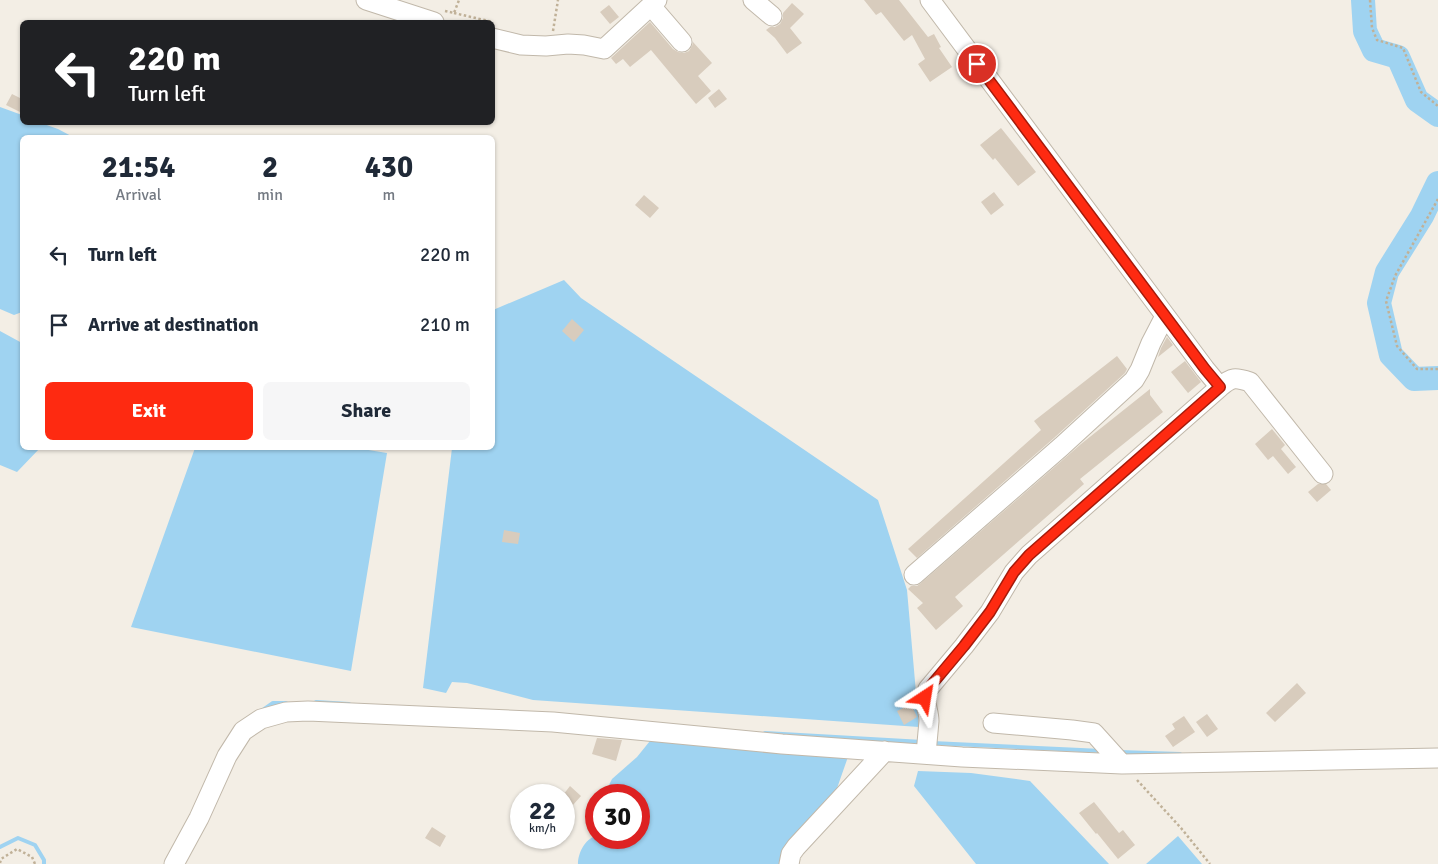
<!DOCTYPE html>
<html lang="en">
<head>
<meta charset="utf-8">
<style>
  :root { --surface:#fff; --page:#f6f6f7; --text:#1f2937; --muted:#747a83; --accent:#fe2a11 }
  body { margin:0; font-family:Signika,sans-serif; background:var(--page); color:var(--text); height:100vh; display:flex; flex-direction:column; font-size:19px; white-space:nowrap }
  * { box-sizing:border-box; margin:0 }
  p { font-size:16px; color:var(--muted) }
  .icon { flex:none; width:28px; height:28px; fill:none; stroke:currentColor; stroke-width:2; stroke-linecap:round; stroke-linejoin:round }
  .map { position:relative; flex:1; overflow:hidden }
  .panel { position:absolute; left:20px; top:135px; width:475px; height:315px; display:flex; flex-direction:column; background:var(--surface); border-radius:8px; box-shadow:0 1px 4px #0004 }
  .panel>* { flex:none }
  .banner { position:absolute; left:20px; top:20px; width:475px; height:105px; border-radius:8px; box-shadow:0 1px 4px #0004; background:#202124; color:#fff; overflow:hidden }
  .speed { position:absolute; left:510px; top:784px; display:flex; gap:10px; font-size:25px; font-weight:700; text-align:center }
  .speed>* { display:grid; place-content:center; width:65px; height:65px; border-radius:50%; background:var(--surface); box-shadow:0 1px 4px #0004; line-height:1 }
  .speed small { font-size:12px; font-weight:400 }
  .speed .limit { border:8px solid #d22; background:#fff; color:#111 }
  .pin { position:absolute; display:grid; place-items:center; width:42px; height:42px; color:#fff; margin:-21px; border:2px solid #fff; border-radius:50%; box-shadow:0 1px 5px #0007 }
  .me { position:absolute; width:55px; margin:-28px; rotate:33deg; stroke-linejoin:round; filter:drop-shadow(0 0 4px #0008) }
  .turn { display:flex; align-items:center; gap:18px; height:105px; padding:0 25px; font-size:22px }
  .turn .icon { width:65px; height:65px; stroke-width:2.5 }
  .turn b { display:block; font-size:35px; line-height:42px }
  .eta { display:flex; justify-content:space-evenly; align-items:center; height:85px; text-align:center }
  .eta b { font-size:30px; font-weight:700; line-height:35px }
  .button { display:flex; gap:10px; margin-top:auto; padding:10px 25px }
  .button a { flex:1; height:58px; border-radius:8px; background:var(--accent); color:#fff; font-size:20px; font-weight:700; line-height:58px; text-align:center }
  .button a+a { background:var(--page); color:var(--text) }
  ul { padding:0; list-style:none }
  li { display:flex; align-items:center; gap:15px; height:70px; padding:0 25px }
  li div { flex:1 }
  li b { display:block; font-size:19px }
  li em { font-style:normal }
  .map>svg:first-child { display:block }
  .water { fill:#9fd3f1 }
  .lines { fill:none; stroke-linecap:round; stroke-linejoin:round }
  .stream { stroke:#9fd3f1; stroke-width:4 }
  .river { stroke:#9fd3f1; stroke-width:24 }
  .building { fill:#d8ccbd }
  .minor-casing { stroke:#c1b8aa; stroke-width:21 }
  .path { stroke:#c0b198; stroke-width:2.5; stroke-dasharray:2.5 2.5; stroke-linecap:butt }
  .minor { stroke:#fff; stroke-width:19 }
  .route-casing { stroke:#a51b0b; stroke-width:12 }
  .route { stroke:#fe2a11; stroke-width:9 }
</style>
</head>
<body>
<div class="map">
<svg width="1438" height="864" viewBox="0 0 1438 864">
  <rect width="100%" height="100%" fill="#f3eee5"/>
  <!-- water -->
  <path class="water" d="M0,107L22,115V122L41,123L58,129L73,137L22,138V312L14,315L0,309Z
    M564,280L581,298L878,500L907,590L919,727L533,700L467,683L452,682L446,693L423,688L452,448H492L493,310Z
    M0,331L22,343V448H40L17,472L0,465Z
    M195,448H356L387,453L351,671L131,627Z
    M654,736L849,754L835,794L783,864H578C578,853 585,839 596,836V838H639V795H604L612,779L637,757Z
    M918,771L971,773L1030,781L1109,864H976L914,786Z
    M1178,836L1202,864H1146Z"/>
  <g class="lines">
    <!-- stream -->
    <path class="stream" d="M316,702L349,704
      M263,710L273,703H286
      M765,733L923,742
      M932,743L1102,751
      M1119,752L1180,754
      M0,847L18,838L35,845L44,860V864"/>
    <!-- river -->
    <path class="river" d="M1363,0L1365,31L1374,50L1398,57L1417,100L1438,115
      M1438,183L1422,216L1387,272L1379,303L1391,355L1414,379L1438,378"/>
  </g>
  <!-- building -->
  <path class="building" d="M864,0H899L928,37L934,34L941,47L939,48L952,67L930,82L918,64L925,59L912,35L904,41L881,12L876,15Z
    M792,3L804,14L790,28L802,43L787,54L775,38L766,30L770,27H775L780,24L783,18V13Z
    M609,5L619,17L610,24L600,12Z
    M650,22L673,49L678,52L684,53L689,51L692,46L693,42L712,63L698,76L711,91L696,104L651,50L630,67L623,59L616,64L611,58Z
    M719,89L727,99L715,108L708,98Z
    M12,94L22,99V113L6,105Z
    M1001,128L1036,172L1018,186L995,158L993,160L980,145Z
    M994,192L1004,205L991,215L981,202Z
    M644,195L659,208L650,218L635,205Z
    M572,319L584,330L574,342L562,331Z
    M1167,337L1173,345L1158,357L1161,348Z
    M1117,356L1127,369L1125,373L1054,438L917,558L908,549L1041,430L1034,421Z
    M1185,361L1201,382L1188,393L1171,372Z
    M1150,389V395L1163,412L1080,479L1084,484L955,597L963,606L936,630L917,608L923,603L908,589L911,586H917L921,583L1081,444Z
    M1272,429L1285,445L1281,449L1296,467L1288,474L1273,456L1268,460L1255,444Z
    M1318,484H1326L1331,490L1317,502L1308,492Z
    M504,530L520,533L518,544L502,542Z
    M1297,683L1306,693L1275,722L1266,713Z
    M911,704L917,717L904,725L897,711Z
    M1207,714L1218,729L1207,737L1196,722Z
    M1184,716L1195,732L1173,747L1165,736L1175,729L1172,724Z
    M597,738L622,740L616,761L592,754Z
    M570,786L581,796L573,805L563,795Z
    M1094,802L1119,833L1123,830L1135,845L1118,859L1097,833L1096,834L1079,813Z
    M432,827L446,836L440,847L425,838Z"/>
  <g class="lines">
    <defs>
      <path id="minor" d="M366,0L434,22
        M753,0L772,16
        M651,6L682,42
        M492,38L521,45L546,46L568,44L584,45L604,49L657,0
        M1220,387C1232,377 1235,377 1250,382L1323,474
        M914,575L1062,446L1134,380L1140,370L1151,343L1165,316
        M993,723L1072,730L1094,733L1122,764
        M926,754C927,743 928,732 929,721C929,709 922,700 928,689L964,646L990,612L1014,572L1029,555L1220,387L1205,369L930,0
        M174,864L199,818L227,756L243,731L261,719L286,712L308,711L553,722L782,744L962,757L1122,764L1438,758
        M789,864L791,854L796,847L885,751"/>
    </defs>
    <!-- minor casing -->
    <use href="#minor" class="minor-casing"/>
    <!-- path -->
    <path class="path" d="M1370,0L1372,28L1377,40L1403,48L1421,92L1438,106
      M445,11L454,13L459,0
      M454,13L493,22
      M553,31L558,0
      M1438,199L1395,276L1386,301L1397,346L1417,369H1438
      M1137,780L1181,828L1210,864
      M0,863L1,859L17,849L32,857L35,864"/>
    <!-- minor -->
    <use href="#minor" class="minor"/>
  </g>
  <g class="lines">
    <defs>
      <path id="route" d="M925,698L928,689L964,646L990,612L1014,572L1029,555L1220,387L1205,369L977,64"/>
    </defs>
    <!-- route casing -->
    <use href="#route" class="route-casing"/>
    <!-- route -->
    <use href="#route" class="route"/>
  </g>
</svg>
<div class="speed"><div>22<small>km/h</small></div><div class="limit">30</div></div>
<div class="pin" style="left:977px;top:64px;background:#d93025"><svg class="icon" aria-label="arrive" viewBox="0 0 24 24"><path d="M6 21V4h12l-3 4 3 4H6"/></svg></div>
<svg class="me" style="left:925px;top:698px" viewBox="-20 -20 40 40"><path d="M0-17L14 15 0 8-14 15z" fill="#fe2a11" stroke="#fff" stroke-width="4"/></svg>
<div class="banner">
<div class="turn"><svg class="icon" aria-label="left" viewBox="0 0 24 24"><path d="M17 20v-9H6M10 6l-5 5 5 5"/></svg><div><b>220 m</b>Turn left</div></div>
</div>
<section class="panel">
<div class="eta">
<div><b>21:54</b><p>Arrival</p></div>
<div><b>2</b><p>min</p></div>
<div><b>430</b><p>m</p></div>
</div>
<ul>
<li><svg class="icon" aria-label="left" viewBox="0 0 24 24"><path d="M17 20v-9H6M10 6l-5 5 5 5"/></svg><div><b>Turn left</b></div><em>220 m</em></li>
<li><svg class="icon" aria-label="arrive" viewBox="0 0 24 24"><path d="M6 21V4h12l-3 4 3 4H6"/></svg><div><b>Arrive at destination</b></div><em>210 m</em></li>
</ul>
<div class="button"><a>Exit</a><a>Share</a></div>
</section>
</div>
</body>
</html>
